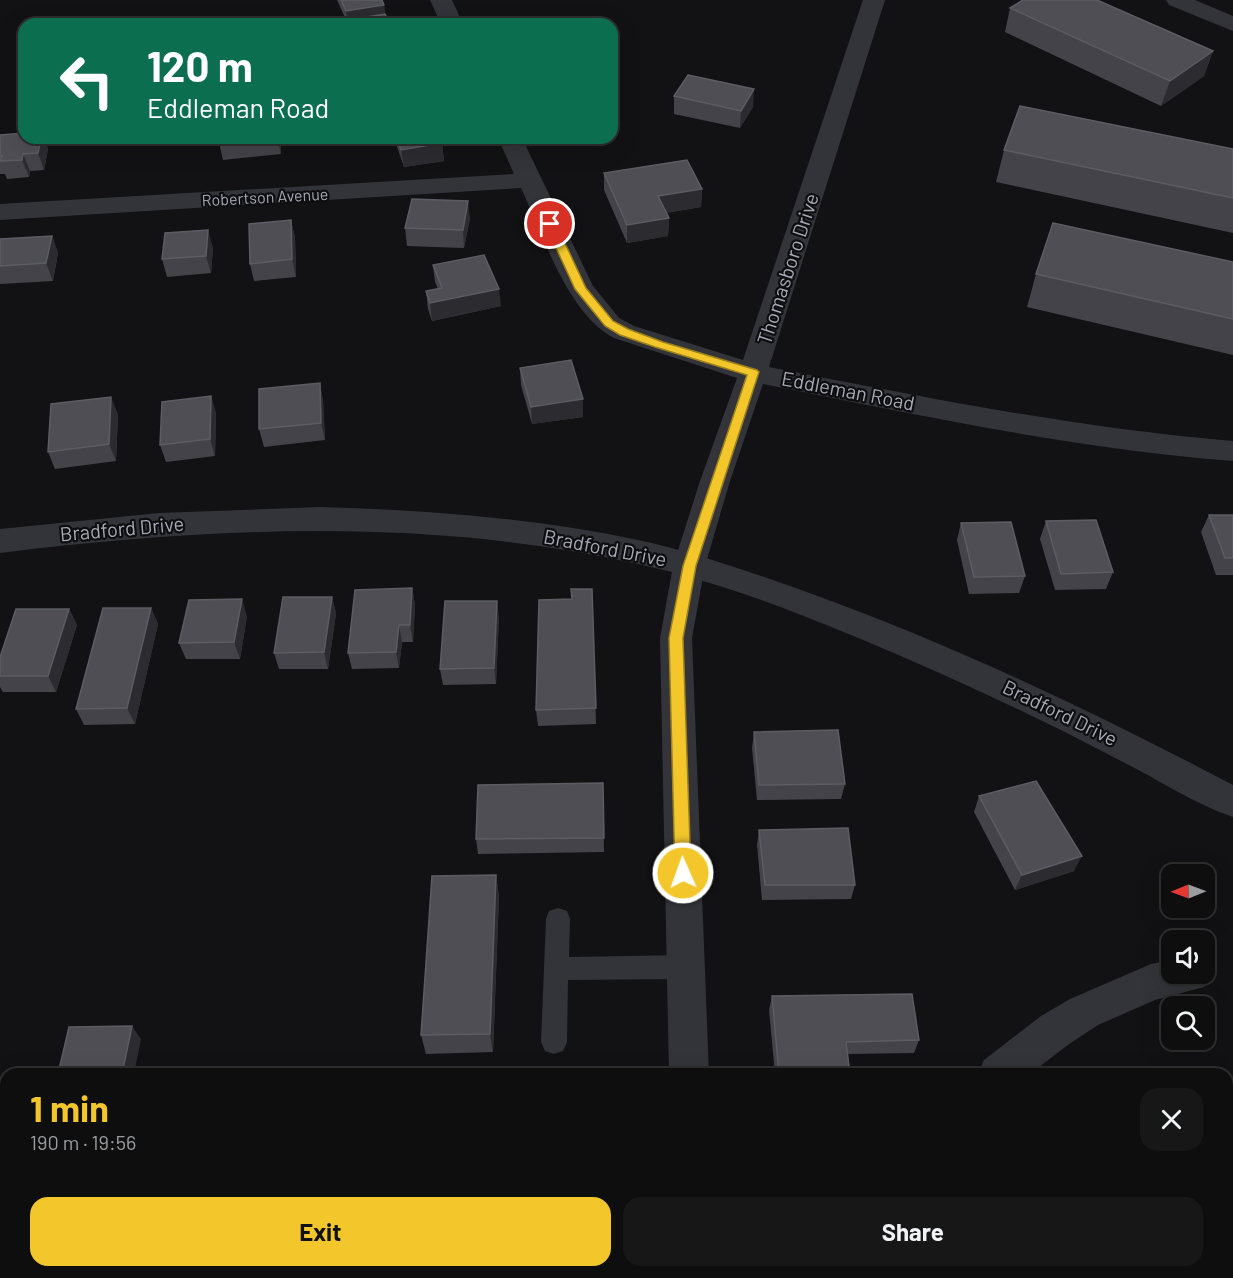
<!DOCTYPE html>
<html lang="en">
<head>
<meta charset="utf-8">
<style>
  :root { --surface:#0e0e0f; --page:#171718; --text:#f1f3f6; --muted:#9b9c9e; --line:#2e2e2f; --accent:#f3c72b }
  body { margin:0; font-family:Barlow,sans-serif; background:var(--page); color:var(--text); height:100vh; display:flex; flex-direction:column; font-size:22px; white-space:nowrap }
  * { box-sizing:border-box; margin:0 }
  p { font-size:20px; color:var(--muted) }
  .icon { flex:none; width:33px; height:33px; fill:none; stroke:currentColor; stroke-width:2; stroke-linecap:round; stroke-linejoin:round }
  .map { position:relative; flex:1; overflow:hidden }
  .side { position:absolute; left:0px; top:1068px; width:1233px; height:210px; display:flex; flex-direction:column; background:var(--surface); border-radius:18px 18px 0 0; box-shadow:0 6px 24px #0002,0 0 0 2px var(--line) }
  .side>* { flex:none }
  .banner { position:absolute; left:18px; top:18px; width:600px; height:126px; border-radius:18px; box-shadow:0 6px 24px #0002,0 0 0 2px var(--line); background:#0b6e4f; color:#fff; overflow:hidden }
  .needle { width:39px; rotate:269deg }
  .buttons { position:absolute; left:1161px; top:864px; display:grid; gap:12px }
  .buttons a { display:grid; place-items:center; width:54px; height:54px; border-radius:12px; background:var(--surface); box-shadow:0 6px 24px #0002,0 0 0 2px var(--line); font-size:30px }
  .pin { position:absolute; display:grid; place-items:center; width:51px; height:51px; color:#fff; margin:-26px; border:3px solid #fff; border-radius:50%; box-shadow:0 2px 6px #0007 }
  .me { position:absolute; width:66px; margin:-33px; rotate:358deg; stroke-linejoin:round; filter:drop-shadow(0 0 4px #0008) }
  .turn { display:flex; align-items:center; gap:21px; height:126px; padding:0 30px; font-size:27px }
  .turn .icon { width:78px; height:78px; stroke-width:2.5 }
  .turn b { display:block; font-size:42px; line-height:51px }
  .round { display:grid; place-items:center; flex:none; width:63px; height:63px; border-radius:18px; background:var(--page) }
  .headline { display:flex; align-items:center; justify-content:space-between; height:102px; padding:0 30px }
  h1 { font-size:36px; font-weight:700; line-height:45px; color:var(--accent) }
  .button { display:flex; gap:12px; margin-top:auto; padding:12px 30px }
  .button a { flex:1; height:69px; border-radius:18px; background:var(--accent); color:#111; font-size:24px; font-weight:700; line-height:69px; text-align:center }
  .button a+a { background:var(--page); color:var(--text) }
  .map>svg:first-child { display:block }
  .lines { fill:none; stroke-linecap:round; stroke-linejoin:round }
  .service { fill:#333439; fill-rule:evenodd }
  .minor { fill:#333439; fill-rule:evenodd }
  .tertiary { fill:#333439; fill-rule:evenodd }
  .wall { fill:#444349 }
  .shaded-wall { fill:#2c2b2f }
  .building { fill:#4f4e55; stroke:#5c5c64; stroke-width:1.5 }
  .route { fill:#f3c72b; stroke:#9e811c; stroke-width:1.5 }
  .labels { text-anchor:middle; stroke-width:4.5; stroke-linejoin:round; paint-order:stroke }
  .far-street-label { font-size:16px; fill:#a4a7b5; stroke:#0e0d0f }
  .street-label { font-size:20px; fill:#a4a7b5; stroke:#0e0d0f }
</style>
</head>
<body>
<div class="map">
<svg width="1233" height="1278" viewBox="0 0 1233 1278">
  <rect width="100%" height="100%" fill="#121214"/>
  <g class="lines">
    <!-- service -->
    <path class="service" d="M558,908L567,911L570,919L569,957L686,955L695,959L698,967L695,975L686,979L568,980L567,1042L563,1051L554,1054L545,1051L541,1042L546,919L549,911Z"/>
    <!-- minor -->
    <path class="minor" d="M430,0H452L463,24H441Z
      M863,0H885L769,367C923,397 1076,428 1233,441V461C1074,449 919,415 763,384L730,481L705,566L692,638L709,1074H669L660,638L673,566L700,481L737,378L614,338C567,313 543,235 521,188L0,220V204L514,174L498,138H522L593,286L619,318L634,326L743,360Z
      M1166,0H1195L1233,16V31L1169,5Z
      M1172,960V974H1204V963L1210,974L1204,987L1155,1000L1098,1025L1069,1044L1030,1074H978L984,1060L1041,1016L1070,999L1151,964Z
      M673,1272H763L761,1278H674Z"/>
    <!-- tertiary -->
    <path class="tertiary" d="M320,507C427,510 533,518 638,540C694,552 750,572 804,591C952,644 1094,712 1233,785V817C1195,804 1159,780 1123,762C1056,727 988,694 919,664C828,625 735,585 638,564C427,517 213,527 0,553V529L159,513Z"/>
  </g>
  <!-- wall -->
  <path class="wall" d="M337,0H382L384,5L385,14L390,24H343L342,21L346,20Z
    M1010,8L1213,51L1204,76L1161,106L1005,32Z
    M674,96L753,107L740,128L674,114Z
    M0,135L24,138H44L48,149L44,170L30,171L29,177L7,179L5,174H0Z
    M219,138H280L281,154L223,160L219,142Z
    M394,138H440L442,143L444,161L404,167Z
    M1233,149V233L996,182L1004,150Z
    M604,173L702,189L701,207L666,213L669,218L668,236L627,243L604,190Z
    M470,218L464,248L407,246L405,228Z
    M291,220L295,238L296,277L254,281L250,264Z
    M52,236L58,253L53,281L0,284V239Z
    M213,248L211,273L167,277L162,259Z
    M1233,262V355L1027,307L1036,274Z
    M433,265L501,306L432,321L428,309L426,291L438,289L435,282Z
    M520,368L583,399V417L532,424L521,385Z
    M320,383L323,401L325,440L264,447L259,429Z
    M211,396L216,414L215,456L166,462L160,445Z
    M118,414L116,461L55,469L48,452Z
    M1209,515H1233V575H1216L1201,532Z
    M1046,521L1113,572L1106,589L1055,590L1040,539Z
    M961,523L1025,576L1019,593L969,594L957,540Z
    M412,588L415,605L413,642H402L399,668L352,669L348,653Z
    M592,589L596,724L538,726L536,710L572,599Z
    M332,597L336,613L328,669H279L274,653Z
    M151,608L158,624L135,724L84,725L76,709Z
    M69,609L77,625L56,692H3L0,687V657Z
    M247,616L240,659H186L179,643Z
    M499,617L496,684L443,685L440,669Z
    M754,732L845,784L841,799L757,800L752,748Z
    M603,783L604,852L478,854L476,839Z
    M979,796L1074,871L1015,890L974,812Z
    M759,830L855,885L851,899L762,900L757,845Z
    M496,875L499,897L493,1052L426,1054L421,1035Z
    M772,996L919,1040L914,1053L848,1054L850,1074H775L769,1010Z"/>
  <!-- shaded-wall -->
  <path class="shaded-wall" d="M384,5L386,22L348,24L346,11Z
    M1213,51L1204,76L1161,106L1170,81Z
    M754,89L753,107L740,128L741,111Z
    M41,138H44L48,149L44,170L38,153Z
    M277,138H280L281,154Z
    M442,143L444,161L404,167L401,150Z
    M23,154L30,171L29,177L22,160Z
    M702,189L701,207L658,214V196Z
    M468,201L470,218L464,248L463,230Z
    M669,218L668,236L627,243V225Z
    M291,220L295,238L296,277L292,259Z
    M208,230L213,248L211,273L206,256Z
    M52,236L58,253L53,281L46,263Z
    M499,289L501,306L432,321L430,303Z
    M320,383L323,401L325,440L321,423Z
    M211,396L216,414L215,456L210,439Z
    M111,397L118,414L116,461L109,444Z
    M583,399V417L532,424L531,407Z
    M412,588L415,605L413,642L410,625Z
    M332,597L336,613L328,669L324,652Z
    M242,599L247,616L240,659L234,642Z
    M497,601L499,617L496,684L494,668Z
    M151,608L158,624L135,724L127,708Z
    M69,609L77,625L56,692L48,676Z
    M399,625L402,642L399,668L396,652Z
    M1082,856L1074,871L1015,890L1022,875Z
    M496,875L499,897L493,1052L490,1034Z
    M132,1026L141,1039L134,1074H122Z"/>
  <!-- building -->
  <path class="building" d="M341,0H382L384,5L346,11Z
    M1023,0H1097L1213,51L1170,81L1010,8Z
    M385,14L390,24H344L342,21Z
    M688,75L754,89L741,111L674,96Z
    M1020,106L1233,149V198L1004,150Z
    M24,133V138H41L38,153L23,154L22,160L0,161L2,156H0V135Z
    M219,138H263L219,142Z
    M397,138H440L442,143L401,150Z
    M687,160L702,189L658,196L669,218L627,225L604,173Z
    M412,199L468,201L463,230L405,228Z
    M291,220L292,259L250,264L249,224Z
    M1053,223L1233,262V319L1036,274Z
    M208,230L206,256L162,259L165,233Z
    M52,236L46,263L0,266V239Z
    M484,255L499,289L430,303L426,291L442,288L433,265Z
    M571,360L583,399L531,407L520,368Z
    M320,383L321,423L259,429V389Z
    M211,396L210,439L160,445L162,402Z
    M111,397L109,444L48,452L51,404Z
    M1209,515H1233V558H1225Z
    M1096,520L1113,572L1061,574L1046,521Z
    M1011,522L1025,576L974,577L961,523Z
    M412,588L410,625H399L396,652L348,653L355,590Z
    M571,589H592L596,708L536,710L539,600L572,599Z
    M283,597H332L324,652L274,653Z
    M242,599L234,642L179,643L189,600Z
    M445,601H497L494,668L440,669Z
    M103,608H151L127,708L76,709Z
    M16,609H69L48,676H0V657Z
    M838,730L845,784L759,785L754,732Z
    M1036,781L1082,856L1022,875L979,796Z
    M603,783L604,838L476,839L478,785Z
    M848,828L855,885H765L759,830Z
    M496,875L490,1034L421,1035L432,876Z
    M912,994L919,1040L846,1042L850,1074H779L772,996Z
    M132,1026L122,1074H58L69,1027Z"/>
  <!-- route -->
  <path class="route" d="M550,221L556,224L586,288L613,321L628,329L663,342L757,370L759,372L696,566L683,638L691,873L689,878L683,880L678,878L675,873L669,638L683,566L747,375L655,347L620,335L605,326L575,289L545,224Z"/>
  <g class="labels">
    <!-- far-street labels -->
    <g class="far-street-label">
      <text transform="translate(265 197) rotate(-3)" y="6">Robertson Avenue</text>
    </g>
    <!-- street labels -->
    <g class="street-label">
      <text transform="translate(788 269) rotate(-72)" y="7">Thomasboro Drive</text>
      <text transform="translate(848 391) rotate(11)" y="7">Eddleman Road</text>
      <text transform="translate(122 529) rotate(-5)" y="7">Bradford Drive</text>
      <text transform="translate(605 548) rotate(11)" y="7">Bradford Drive</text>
      <text transform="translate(1060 713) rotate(26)" y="7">Bradford Drive</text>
    </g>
  </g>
</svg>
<div class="buttons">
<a><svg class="needle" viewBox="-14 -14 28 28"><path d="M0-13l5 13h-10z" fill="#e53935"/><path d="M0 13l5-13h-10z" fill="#9b9c9e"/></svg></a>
<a><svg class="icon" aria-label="sound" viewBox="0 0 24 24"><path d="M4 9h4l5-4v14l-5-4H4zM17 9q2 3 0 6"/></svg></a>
<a><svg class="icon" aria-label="search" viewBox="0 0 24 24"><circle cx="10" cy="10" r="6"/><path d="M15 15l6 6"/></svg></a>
</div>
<div class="pin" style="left:550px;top:224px;background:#d93025"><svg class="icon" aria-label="arrive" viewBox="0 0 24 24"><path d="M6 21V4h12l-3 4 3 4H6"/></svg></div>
<svg class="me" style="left:683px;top:873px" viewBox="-20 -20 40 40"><circle r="17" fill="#f3c72b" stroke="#fff" stroke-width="3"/><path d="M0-11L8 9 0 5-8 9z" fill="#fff"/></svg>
<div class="banner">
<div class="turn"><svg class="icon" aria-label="left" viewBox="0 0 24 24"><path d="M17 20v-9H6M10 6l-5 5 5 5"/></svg><div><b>120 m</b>Eddleman Road</div></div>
</div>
<section class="side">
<div class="headline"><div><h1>1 min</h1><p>190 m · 19:56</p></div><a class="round"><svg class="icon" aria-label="close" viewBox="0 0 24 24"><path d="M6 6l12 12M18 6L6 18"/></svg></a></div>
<div class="button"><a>Exit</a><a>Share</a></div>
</section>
</div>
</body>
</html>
